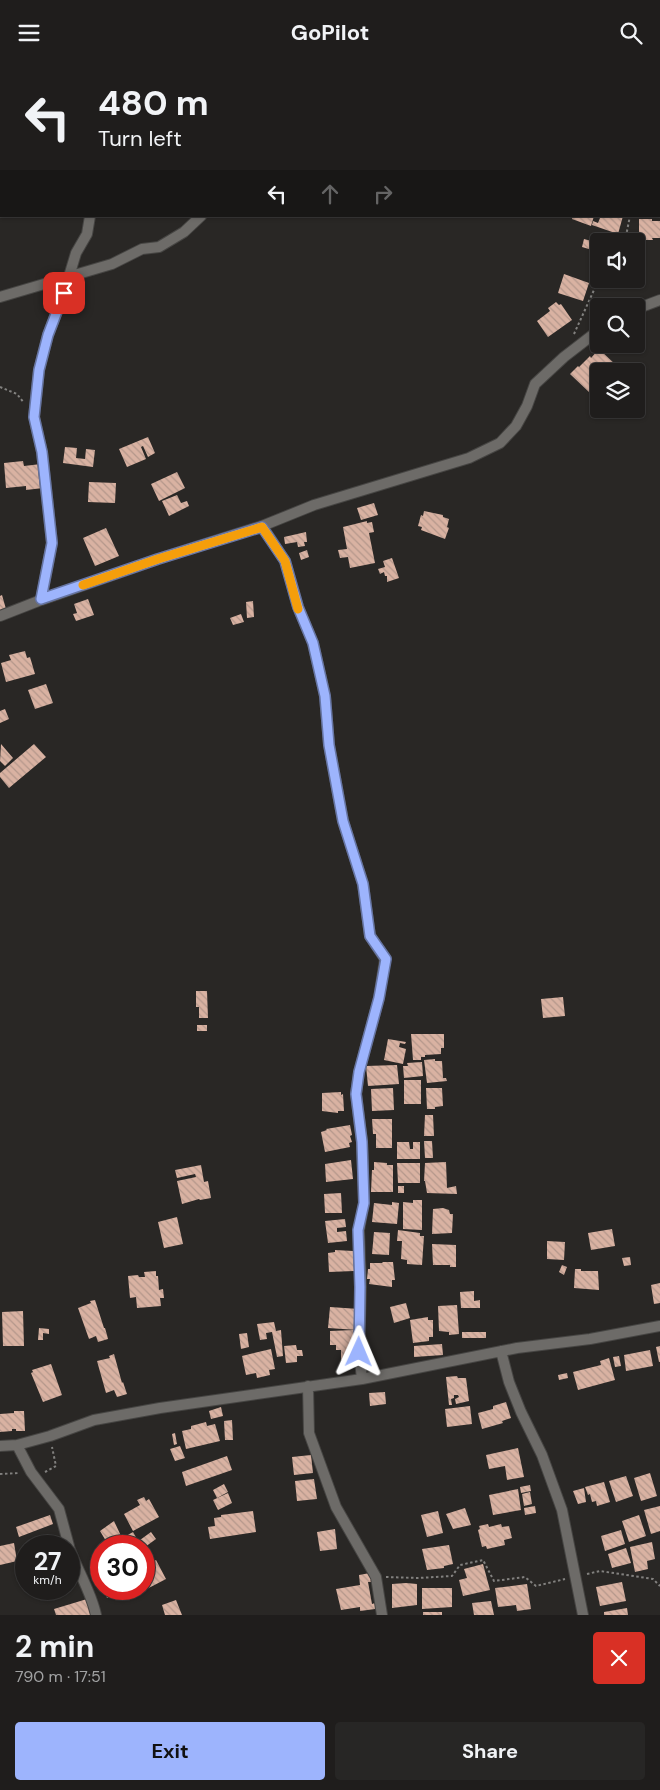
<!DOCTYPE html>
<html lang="en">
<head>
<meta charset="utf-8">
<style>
  :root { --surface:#1f1d1c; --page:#272625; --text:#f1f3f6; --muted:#a1a2a3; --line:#3c3b3b; --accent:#9db4fd }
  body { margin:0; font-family:"DM Sans",sans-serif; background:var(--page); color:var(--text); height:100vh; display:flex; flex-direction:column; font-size:19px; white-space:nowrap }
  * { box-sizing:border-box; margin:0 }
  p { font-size:16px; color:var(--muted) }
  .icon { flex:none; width:28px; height:28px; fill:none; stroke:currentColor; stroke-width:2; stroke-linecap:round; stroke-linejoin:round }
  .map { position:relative; height:1550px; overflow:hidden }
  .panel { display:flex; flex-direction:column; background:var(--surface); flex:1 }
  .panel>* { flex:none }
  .banner { position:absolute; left:0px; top:0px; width:660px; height:152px; box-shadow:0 1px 4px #0004,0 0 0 1px var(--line); background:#1f1d1c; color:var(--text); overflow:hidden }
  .fabs { position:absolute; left:590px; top:168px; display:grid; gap:10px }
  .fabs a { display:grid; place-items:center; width:55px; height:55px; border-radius:5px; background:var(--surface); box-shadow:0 1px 4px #0004,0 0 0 1px var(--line); font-size:25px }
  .speed { position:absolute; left:15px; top:1470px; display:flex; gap:10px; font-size:25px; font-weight:700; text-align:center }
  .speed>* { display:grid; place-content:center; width:65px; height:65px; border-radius:50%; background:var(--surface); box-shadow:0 1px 4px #0004,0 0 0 1px var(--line); line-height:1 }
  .speed small { font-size:12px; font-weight:400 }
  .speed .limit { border:8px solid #d22; background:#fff; color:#111 }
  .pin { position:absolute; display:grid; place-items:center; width:42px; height:42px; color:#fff; margin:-21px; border-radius:10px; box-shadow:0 2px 8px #0006 }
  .me { position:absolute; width:55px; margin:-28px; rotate:1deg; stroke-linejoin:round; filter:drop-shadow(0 0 4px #0008) }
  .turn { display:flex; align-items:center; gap:18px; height:105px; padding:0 15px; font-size:22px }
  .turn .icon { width:65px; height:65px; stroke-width:2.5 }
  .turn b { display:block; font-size:35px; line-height:42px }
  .lanes { display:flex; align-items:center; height:48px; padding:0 15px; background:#0003; justify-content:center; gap:25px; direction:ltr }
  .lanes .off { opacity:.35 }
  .round { display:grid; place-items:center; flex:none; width:52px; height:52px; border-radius:5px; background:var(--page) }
  .head { display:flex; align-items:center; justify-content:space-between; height:85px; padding:0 15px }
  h1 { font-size:30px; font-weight:700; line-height:38px }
  .button { display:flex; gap:10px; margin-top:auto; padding:10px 15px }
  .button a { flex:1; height:58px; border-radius:5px; background:var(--accent); color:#111; font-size:20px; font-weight:700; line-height:58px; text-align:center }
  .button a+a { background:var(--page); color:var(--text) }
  header { display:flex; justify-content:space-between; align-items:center; height:65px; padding:0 15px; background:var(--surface); font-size:22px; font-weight:700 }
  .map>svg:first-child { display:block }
  .building { fill:url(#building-back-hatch) }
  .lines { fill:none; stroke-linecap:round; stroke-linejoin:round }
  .street-casing { stroke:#464543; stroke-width:12 }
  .path { stroke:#82817f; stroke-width:2; stroke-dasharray:2.5 2.5; stroke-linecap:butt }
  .street { stroke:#6d6b68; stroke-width:10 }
  .route-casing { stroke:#6675a4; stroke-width:12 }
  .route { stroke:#9db4fd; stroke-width:9 }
  .slow { stroke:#f59e0b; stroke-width:9 }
</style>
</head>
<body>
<header><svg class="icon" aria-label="menu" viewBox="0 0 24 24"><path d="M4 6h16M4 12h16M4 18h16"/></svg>GoPilot<svg class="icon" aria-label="search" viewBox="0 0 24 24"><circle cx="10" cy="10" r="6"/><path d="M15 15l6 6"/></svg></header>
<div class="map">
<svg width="660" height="1550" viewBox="0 0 660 1550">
  <defs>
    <pattern id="building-back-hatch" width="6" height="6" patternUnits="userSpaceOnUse" patternTransform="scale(1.25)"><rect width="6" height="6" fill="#d9b2a2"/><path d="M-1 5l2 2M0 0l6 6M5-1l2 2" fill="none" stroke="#b4978b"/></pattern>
  </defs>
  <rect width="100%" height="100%" fill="#292725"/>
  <!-- building -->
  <path class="building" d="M573,151H594L591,161L572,154Z
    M596,151H623L618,169L592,160L593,156L598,158L600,153Z
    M639,154H652V156H660V173H652L653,175H639Z
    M584,174L599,178V187L582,182Z
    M636,190L642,191L639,204L636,203Z
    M564,209L589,218L583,236L558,228Z
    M608,214H632L634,215L633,220L623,219L622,222L614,221L615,217L607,215Z
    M556,237L559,240L561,239L572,255L548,272L537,256L550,246L548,243Z
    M599,284L618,302L614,306H599V323L596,327L593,324L590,328L570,309L578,301L579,302L590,291L591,293Z
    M148,372L155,388L148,392L143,381L141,382L146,394L127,402L119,384Z
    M65,382L77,383L76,393L85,394L86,384L95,385L93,402L63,398Z
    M23,396L24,401L41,399L43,423L26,425V421L6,423L4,398Z
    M177,407L185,423L159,436L151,419Z
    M89,417L116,418L115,438L88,437Z
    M177,430L181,438L187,436L189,441L169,451L162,436Z
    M374,438L378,450L361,455L357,443Z
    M424,446L443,450V452L449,454L447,462L449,463L445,474L421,465L422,462L418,461L421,450L423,451Z
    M367,456V458L372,457L374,467L369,468L375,498L350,503L348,492L340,493L338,485L347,484L343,462Z
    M106,463L119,491L95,501L83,473Z
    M306,467L307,477H304L305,481L298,482L297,477L285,479L284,472Z
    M307,485L309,492L301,495L299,488Z
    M392,493L399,513L387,517V511H385L384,507L380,509L378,504L385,502L383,496Z
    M2,530L6,544L0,546V531Z
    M88,534L94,550L76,556L73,549L77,548L74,539Z
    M253,536L254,552L247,553L246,537Z
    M241,549L244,557L233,560L230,553Z
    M25,586L27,593L30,592L35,609L6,617L1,598L11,595L9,590Z
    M46,619L53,638L35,644L28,625Z
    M5,644L9,654L0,658V646Z
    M1,679L13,693L5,701L0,696Z
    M34,679L46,692L9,723L0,712V708Z
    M196,926H207L208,953H199V942H196Z
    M563,932L565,951L543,953L541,934Z
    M197,960H207V966H197Z
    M411,969H444V983H441V989L425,990V992H421V995H413Z
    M388,974L406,977L405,979L400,978L399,982L406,984L403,999L384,995Z
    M435,994V996H442L443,1013H446L447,1016L427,1018L424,995Z
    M422,997L423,1011L404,1013L403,1001H408L407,998Z
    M397,1000L399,1019L368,1021L366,1001Z
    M404,1015H421V1039H404Z
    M393,1023L394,1045L372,1046L371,1024Z
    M426,1023H442L443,1041L435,1042V1044H427Z
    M341,1027V1030L343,1029L344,1046H338V1048L322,1046V1028Z
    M425,1050H433L434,1071H424Z
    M372,1054H392V1083H376V1069H373Z
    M350,1060L352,1070L350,1071L352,1077L349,1078L350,1082L325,1087L321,1067L327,1065L326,1064Z
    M424,1076H432L433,1093H425Z
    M397,1077H409L410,1084H413V1077H420V1094H397Z
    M351,1095L353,1114L326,1117L325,1099Z
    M374,1097L387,1098V1100H393V1127H371L372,1105H374Z
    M446,1097L447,1123L456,1121L457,1129L427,1128L425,1116H424L425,1098Z
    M397,1098H420V1118H398Z
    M201,1100L204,1117L208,1116L211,1133L200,1135L199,1134L182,1139L177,1116L196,1112L195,1109L177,1113L175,1105Z
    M398,1121H404V1128H398Z
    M341,1128L342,1148H325L324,1129Z
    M413,1135H422V1165L403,1164V1137L413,1138Z
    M392,1137L399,1138L397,1159L372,1157L374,1138L392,1140Z
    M443,1143L449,1145L450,1149H453L452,1168L432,1169L433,1144Z
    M177,1152L183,1179L164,1183L158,1157Z
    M345,1154L346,1162L337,1163V1167L346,1166L347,1176L328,1178L325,1156Z
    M612,1164L615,1181L591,1185L588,1168Z
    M398,1165L420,1168V1171H424L422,1200L407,1199V1195L401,1194L402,1176H397Z
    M374,1167L390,1168L389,1190L372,1189Z
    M547,1176L565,1177L564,1195L547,1194Z
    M432,1179L456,1180V1202H450V1200H433Z
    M335,1185L353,1186L354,1206L329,1207L328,1188L335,1187Z
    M630,1192L631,1200L624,1201L622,1193Z
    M382,1197H393L395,1215H392V1222L369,1219L370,1214H367L368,1204H370V1198H383Z
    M562,1200L567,1202L564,1210L559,1207Z
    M575,1204H581V1206H598L599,1225L574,1223Z
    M156,1206V1211H158L159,1225L163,1224L164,1233H160L161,1241L137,1243L136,1232L130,1233L128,1211L138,1210L139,1212H145L144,1207Z
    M660,1218V1238L654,1239L651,1220Z
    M474,1226V1236L480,1235V1243H461L460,1227Z
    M95,1235L104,1263H105L107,1270L108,1274L98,1277L96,1271L89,1274L78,1243L91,1238L90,1236Z
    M406,1238L410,1253L394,1258L390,1242Z
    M457,1240L459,1269L449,1270V1267L439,1266L438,1241Z
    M330,1242L359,1244L357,1265L328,1263Z
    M23,1246L24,1281H3L2,1247Z
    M428,1252V1255H433V1272H429V1276L413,1278L410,1255Z
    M274,1257L276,1266L281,1265L283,1291L277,1292L272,1267L266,1268L267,1274L260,1275L257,1259Z
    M39,1263L49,1264V1269L43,1268V1275H38Z
    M354,1265L355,1295H341V1285H336V1280H330V1266Z
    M462,1267H486V1273H462Z
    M247,1268L249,1282L241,1284L239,1269Z
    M442,1279L443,1290L414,1292V1281Z
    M296,1280L297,1285H302L303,1291H297V1297L286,1298L284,1281Z
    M660,1281V1297H659L656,1282Z
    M271,1284L275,1304L269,1305L270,1310L257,1313L256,1308L246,1310L242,1291Z
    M650,1285L653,1301L626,1306L624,1290Z
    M114,1289L122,1318L123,1317L127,1329L117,1332L114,1325L106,1328L97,1296L110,1293L109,1291Z
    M619,1291L621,1301L615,1302L613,1292Z
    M609,1293L615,1315L578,1325L573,1307L601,1300L600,1296Z
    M51,1299L62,1330L43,1337L31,1308L33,1307L32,1305Z
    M567,1308L568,1313L559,1315L558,1310Z
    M457,1311L458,1313H466L469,1336L456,1339L455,1334L459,1332L458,1330H454V1333L451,1334L452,1340H449L446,1312Z
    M385,1327L386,1339L370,1341L369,1328Z
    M506,1337L511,1353L502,1356L503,1358L482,1364L478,1348L493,1344V1341Z
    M470,1341L472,1359L447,1362L445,1344Z
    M221,1342L223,1351L211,1354L209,1346Z
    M14,1346H24L25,1366H16V1364H12V1366L0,1367V1349L14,1348Z
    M232,1355L233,1375H225L224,1356Z
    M206,1357L207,1361L215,1359L220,1376L186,1384L182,1366L191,1364V1361Z
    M175,1368L177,1379L174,1380L172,1369Z
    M180,1381L185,1393L175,1396L170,1384Z
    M518,1383L524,1412L507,1415L505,1401L489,1404L486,1390Z
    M311,1390L313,1408L294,1410L292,1392Z
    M227,1391L232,1405L186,1421L182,1407Z
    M650,1408L657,1431L641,1436L634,1413Z
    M626,1411L633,1431L616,1437L609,1416Z
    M314,1414L317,1434L297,1436L295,1416Z
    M604,1417L610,1437L597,1441L596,1436L592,1437L590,1429L588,1430L585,1422Z
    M224,1419L228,1427L217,1433L213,1425Z
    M530,1420L531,1426L521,1428L520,1422Z
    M584,1423L586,1437L578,1439L573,1426Z
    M518,1424L521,1445L493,1450L489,1430Z
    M530,1427L532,1439L524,1441L522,1429Z
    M228,1428L232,1438L218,1445L213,1435Z
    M144,1432L146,1436L149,1434L159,1452L133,1466L124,1449L140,1440L137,1435Z
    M535,1441L536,1448L525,1450L524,1443Z
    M660,1441V1466L651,1469L644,1445Z
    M465,1443L471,1460L453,1464L446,1449Z
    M253,1446L256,1467L210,1474L208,1462L215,1461L214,1453L221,1452V1450Z
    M438,1446L443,1468L427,1472L421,1450Z
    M50,1450L53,1459L19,1472L16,1462Z
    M639,1450L646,1471L629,1477L622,1456Z
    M114,1456L122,1473L109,1481L100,1466Z
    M488,1459L489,1462L501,1459L502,1462L509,1461L512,1473L504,1475L505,1480L487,1484L486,1481L482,1482L478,1465L480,1464L479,1461Z
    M335,1464L337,1484L320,1486L317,1467Z
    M621,1465L625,1479L605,1486L601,1471Z
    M133,1467L137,1474L131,1478L126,1471Z
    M151,1467L156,1474L145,1482L140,1475Z
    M652,1477L655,1494L647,1496L648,1504L635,1507L630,1482Z
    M14,1478L17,1496L0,1500V1481Z
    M449,1480L453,1499L444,1501V1503L427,1505L422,1484Z
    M626,1483L631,1498L612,1503L608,1489Z
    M147,1494L150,1498L156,1495L166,1514L143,1526L141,1524H144V1495Z
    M483,1499L490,1525L463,1531L459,1515L467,1513L464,1504Z
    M74,1504L77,1511L69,1515V1506Z
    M370,1508L371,1517H368L372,1539L375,1538V1544L360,1546V1542L341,1545L336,1524L360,1520L359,1510Z
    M622,1517L626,1536L600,1541L596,1522Z
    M406,1518L417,1519V1540L392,1543V1519Z
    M527,1519L531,1544L517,1546L516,1540L498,1542L495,1523Z
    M422,1523H452V1542L422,1544Z
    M51,1524H63L65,1527L55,1532Z
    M109,1524L112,1531L107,1533L104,1525Z
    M87,1534L92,1550H56L54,1544Z
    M176,1535L182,1550H165L162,1540Z
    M491,1536L494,1550H474L472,1538Z
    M627,1543L628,1550H604V1547Z
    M423,1547H442V1550H423Z"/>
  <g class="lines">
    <defs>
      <path id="street" d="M141,0V1
        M498,1L500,0
        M0,232L112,199L142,184L159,182L184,167L201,151
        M636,244L660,235
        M262,461L285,496L298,542L313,578L325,631L329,680L343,756L363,819L370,871L385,894L379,933L359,1007L356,1029L362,1077L364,1138L359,1165L361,1222L359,1287L362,1314
        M41,535L52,478L42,387L34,352L39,305L48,270L64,228L76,188L87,169L90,151
        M0,551L41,535L158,494L262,461L314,440L469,393L500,378L516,361L527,341L535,319L564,292L599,265
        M501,1286L509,1317L521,1347L542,1390L562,1445L583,1550
        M308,1321L309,1368L336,1442L376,1512L382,1550
        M17,1380L31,1407L59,1444L69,1481
        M0,1381L17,1380L50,1371L94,1355L160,1343L362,1314L517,1283L590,1274L660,1261
        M69,1482C77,1505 91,1526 96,1550"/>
    </defs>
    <!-- street casing -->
    <use href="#street" class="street-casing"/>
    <!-- path -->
    <path class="path" d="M631,0V1
      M171,1L178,0
      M623,176L626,171L630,151
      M574,269L599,214
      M0,322L17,329L24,338
      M45,1407L56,1401L52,1382
      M0,1409L20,1408
      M587,1509L600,1506L653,1514L660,1521
      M386,1512L418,1513L452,1511L460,1500L483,1495L494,1516L525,1512L536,1521L565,1514"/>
    <!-- street -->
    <use href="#street" class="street"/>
  </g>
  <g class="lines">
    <defs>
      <path id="route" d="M64,228L48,270L39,305L34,352L42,387L52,478L41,534L158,494L262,462L285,496L298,542L313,578L325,631L329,680L343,756L363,819L370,871L386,894L379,933L359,1007L356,1029L362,1077L364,1138L358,1165L360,1222L359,1287"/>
    </defs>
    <!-- route casing -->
    <use href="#route" class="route-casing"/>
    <!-- route -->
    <use href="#route" class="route"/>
    <!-- slow -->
    <path class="slow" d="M83,520L158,494L262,462L285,496L298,544"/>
  </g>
</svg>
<div class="fabs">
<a><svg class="icon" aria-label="sound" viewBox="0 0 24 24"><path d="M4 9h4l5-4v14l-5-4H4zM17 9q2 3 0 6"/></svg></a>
<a><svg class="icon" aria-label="search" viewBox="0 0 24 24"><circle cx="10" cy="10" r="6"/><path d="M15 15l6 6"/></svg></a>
<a><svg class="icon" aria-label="layers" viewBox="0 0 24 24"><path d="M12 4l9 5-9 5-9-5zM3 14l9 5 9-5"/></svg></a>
</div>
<div class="speed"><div>27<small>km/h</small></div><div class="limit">30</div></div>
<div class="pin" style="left:64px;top:228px;background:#d93025"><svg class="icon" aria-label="arrive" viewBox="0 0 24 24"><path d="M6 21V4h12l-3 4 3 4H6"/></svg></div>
<svg class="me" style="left:359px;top:1287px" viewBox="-20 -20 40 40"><path d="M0-17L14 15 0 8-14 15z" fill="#9db4fd" stroke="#fff" stroke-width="4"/></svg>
<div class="banner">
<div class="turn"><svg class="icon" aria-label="left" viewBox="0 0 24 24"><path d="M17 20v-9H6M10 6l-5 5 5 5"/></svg><div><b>480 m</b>Turn left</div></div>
<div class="lanes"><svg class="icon" aria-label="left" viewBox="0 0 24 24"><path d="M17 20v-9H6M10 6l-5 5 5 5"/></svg><svg class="icon off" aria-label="ahead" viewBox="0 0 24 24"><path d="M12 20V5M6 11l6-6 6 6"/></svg><svg class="icon off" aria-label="right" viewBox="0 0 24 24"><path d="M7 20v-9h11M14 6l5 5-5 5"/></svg></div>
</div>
</div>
<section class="panel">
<div class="head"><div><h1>2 min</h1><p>790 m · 17:51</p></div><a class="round" style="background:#d93025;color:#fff"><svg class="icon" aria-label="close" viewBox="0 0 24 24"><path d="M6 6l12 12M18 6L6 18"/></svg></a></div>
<div class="button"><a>Exit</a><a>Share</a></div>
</section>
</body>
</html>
